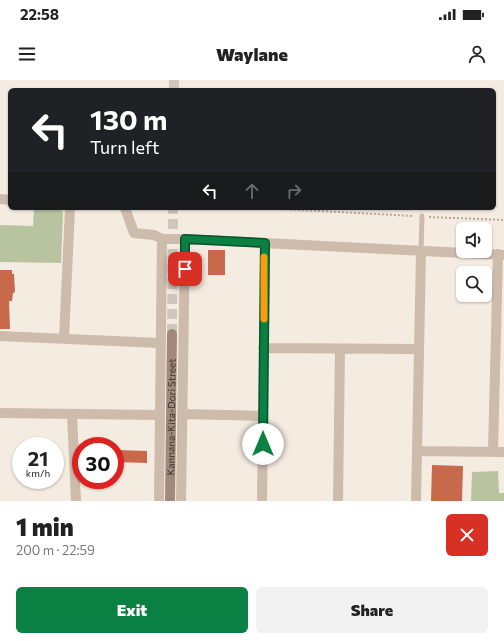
<!DOCTYPE html>
<html lang="en">
<head>
<meta charset="utf-8">
<style>
  :root { --surface:#fff; --page:#f2f2f2; --text:#222; --muted:#767676; --accent:#0b8043 }
  body { margin:0; font-family:Commissioner,sans-serif; background:var(--page); color:var(--text); height:100vh; display:flex; flex-direction:column; font-size:15px; white-space:nowrap }
  * { box-sizing:border-box; margin:0 }
  p { font-size:13px; color:var(--muted) }
  .icon { flex:none; width:22px; height:22px; fill:none; stroke:currentColor; stroke-width:2; stroke-linecap:round; stroke-linejoin:round }
  .map { position:relative; height:421px; overflow:hidden }
  .panel { display:flex; flex-direction:column; background:var(--surface); flex:1 }
  .panel>* { flex:none }
  .hud { position:absolute; left:8px; top:8px; width:488px; height:122px; border-radius:6px; box-shadow:0 1px 3px #0004; background:#202124; color:#fff; overflow:hidden }
  .controls { position:absolute; left:456px; top:142px; display:grid; gap:8px }
  .controls a { display:grid; place-items:center; width:36px; height:36px; border-radius:6px; background:var(--surface); box-shadow:0 1px 3px #0004; font-size:20px }
  .speed { position:absolute; left:12px; top:357px; display:flex; gap:8px; font-size:20px; font-weight:700; text-align:center }
  .speed>* { display:grid; place-content:center; width:52px; height:52px; border-radius:50%; background:var(--surface); box-shadow:0 1px 3px #0004; line-height:1 }
  .speed small { font-size:10px; font-weight:400 }
  .speed .limit { border:6px solid #d22; background:#fff; color:#111 }
  .pin { position:absolute; display:grid; place-items:center; width:34px; height:34px; color:#fff; margin:-17px; border-radius:8px; box-shadow:0 2px 6px #0006 }
  .me { position:absolute; width:44px; margin:-22px; rotate:0deg; stroke-linejoin:round; filter:drop-shadow(0 0 3px #0008) }
  .turn { display:flex; align-items:center; gap:14px; height:84px; padding:0 16px; font-size:18px }
  .turn .icon { width:52px; height:52px; stroke-width:2.5 }
  .turn b { display:block; font-size:28px; line-height:34px }
  .lanes { display:flex; align-items:center; height:38px; padding:0 16px; background:#0003; justify-content:center; gap:20px; direction:ltr }
  .lanes .off { opacity:.35 }
  .round { display:grid; place-items:center; flex:none; width:42px; height:42px; border-radius:6px; background:var(--page) }
  .head { display:flex; align-items:center; justify-content:space-between; height:68px; padding:0 16px }
  h1 { font-size:24px; font-weight:800; line-height:30px }
  .cta { display:flex; gap:8px; margin-top:auto; padding:8px 16px }
  .cta a { flex:1; height:46px; border-radius:6px; background:var(--accent); color:#fff; font-size:16px; font-weight:800; line-height:46px; text-align:center }
  .cta a+a { background:var(--page); color:var(--text) }
  .status { display:flex; justify-content:space-between; align-items:center; height:28px; padding:0 20px; background:var(--surface); direction:ltr }
  .status svg { height:11px; fill:currentColor }
  header { display:flex; justify-content:space-between; align-items:center; height:52px; padding:0 16px; background:var(--surface); font-size:18px; font-weight:800 }
  .map>svg:first-child { display:block }
  .green { fill:#b8c4a0 }
  .building { fill:#c8694b }
  .lines { fill:none; stroke-linecap:round; stroke-linejoin:round }
  .secondary-tunnel { stroke:#cfc6bd; stroke-width:10; stroke-dasharray:10 5; stroke-linecap:butt }
  .path { stroke:#b9a596; stroke-width:2; stroke-dasharray:2 2; stroke-linecap:butt }
  .lane { stroke:#cdbbac; stroke-width:5 }
  .street { stroke:#cdbbac; stroke-width:10 }
  .secondary { stroke:#a18a7d; stroke-width:10 }
  .route-casing { stroke:#07532c; stroke-width:10 }
  .route { stroke:#0b8043; stroke-width:7 }
  .slow { stroke:#f59e0b; stroke-width:7 }
  .labels { text-anchor:middle; stroke-width:3; stroke-linejoin:round; paint-order:stroke }
  .street-label { font-size:10px; fill:#3b302b; stroke:#fbf5ee }
</style>
</head>
<body>
<div class="status"><b>22:58</b><svg viewBox="0 0 49 12"><path d="M0 12V9h3v3zM5 12V6h3v6zM10 12V3h3v9zM15 12V0h3v12zM26 1h20v11H26zM47 4h2v5h-2z"/></svg></div>
<header><svg class="icon" aria-label="menu" viewBox="0 0 24 24"><path d="M4 6h16M4 12h16M4 18h16"/></svg>Waylane<svg class="icon" aria-label="person" viewBox="0 0 24 24"><circle cx="12" cy="8" r="4"/><path d="M4 21q1-7 8-7t8 7"/></svg></header>
<div class="map">
<svg width="504" height="421" viewBox="0 0 504 421">
  <rect width="100%" height="100%" fill="#f4ebe1"/>
  <!-- green -->
  <path class="green" d="M34,128L61,130L63,132L61,183L0,182V145L33,146Z
    M498,391L499,413H504V421H471L472,392Z"/>
  <!-- building -->
  <path class="building" d="M208,170H225V195H208Z
    M0,190H12V194H14L15,212L13,213L12,221H9L10,249H0Z
    M118,370L147,371V383L117,382Z
    M432,385L463,386L462,421H431Z"/>
  <g class="lines">
    <!-- secondary-tunnel -->
    <path class="secondary-tunnel" d="M174,10V0
      M172,254L173,128"/>
    <!-- path -->
    <path class="path" d="M262,128L414,136
      M429,137L504,140"/>
    <!-- lane -->
    <path class="lane" d="M421,171L422,136"/>
    <!-- street -->
    <path class="street" d="M0,119L10,120
      M125,128L134,153L154,155L162,159
      M185,159L504,175
      M0,256L159,263
      M64,259L70,128
      M263,268L419,269
      M0,333L159,335
      M72,334L76,421
      M183,334L263,336
      M417,371L504,372
      M493,371L498,174
      M159,421L162,159H185L181,421
      M262,421L265,163
      M338,421L340,269
      M416,421L421,172"/>
    <!-- secondary -->
    <path class="secondary" id="s1" d="M170,421L172,254"/>
  </g>
  <g class="lines">
    <defs>
      <path id="route" d="M185,189V159L265,163L263,364"/>
    </defs>
    <!-- route casing -->
    <use href="#route" class="route-casing"/>
    <!-- route -->
    <use href="#route" class="route"/>
    <!-- slow -->
    <path class="slow" d="M264,239V177"/>
  </g>
  <g class="labels">
    <!-- street labels -->
    <g class="street-label">
      <text dy="4" stroke="none"><textPath href="#s1" startOffset="84">Kannana-Kita-Dori Street</textPath></text>
    </g>
  </g>
</svg>
<div class="controls">
<a><svg class="icon" aria-label="sound" viewBox="0 0 24 24"><path d="M4 9h4l5-4v14l-5-4H4zM17 9q2 3 0 6"/></svg></a>
<a><svg class="icon" aria-label="search" viewBox="0 0 24 24"><circle cx="10" cy="10" r="6"/><path d="M15 15l6 6"/></svg></a>
</div>
<div class="speed"><div>21<small>km/h</small></div><div class="limit">30</div></div>
<div class="pin" style="left:185px;top:189px;background:#d93025"><svg class="icon" aria-label="arrive" viewBox="0 0 24 24"><path d="M6 21V4h12l-3 4 3 4H6"/></svg></div>
<svg class="me" style="left:263px;top:364px" viewBox="-20 -20 40 40"><circle r="19" fill="#fff"/><path d="M0-13L10 11 0 6-10 11z" fill="#0b8043"/></svg>
<div class="hud">
<div class="turn"><svg class="icon" aria-label="left" viewBox="0 0 24 24"><path d="M17 20v-9H6M10 6l-5 5 5 5"/></svg><div><b>130 m</b>Turn left</div></div>
<div class="lanes"><svg class="icon" aria-label="left" viewBox="0 0 24 24"><path d="M17 20v-9H6M10 6l-5 5 5 5"/></svg><svg class="icon off" aria-label="ahead" viewBox="0 0 24 24"><path d="M12 20V5M6 11l6-6 6 6"/></svg><svg class="icon off" aria-label="right" viewBox="0 0 24 24"><path d="M7 20v-9h11M14 6l5 5-5 5"/></svg></div>
</div>
</div>
<section class="panel">
<div class="head"><div><h1>1 min</h1><p>200 m · 22:59</p></div><a class="round" style="background:#d93025;color:#fff"><svg class="icon" aria-label="close" viewBox="0 0 24 24"><path d="M6 6l12 12M18 6L6 18"/></svg></a></div>
<div class="cta"><a>Exit</a><a>Share</a></div>
</section>
</body>
</html>
